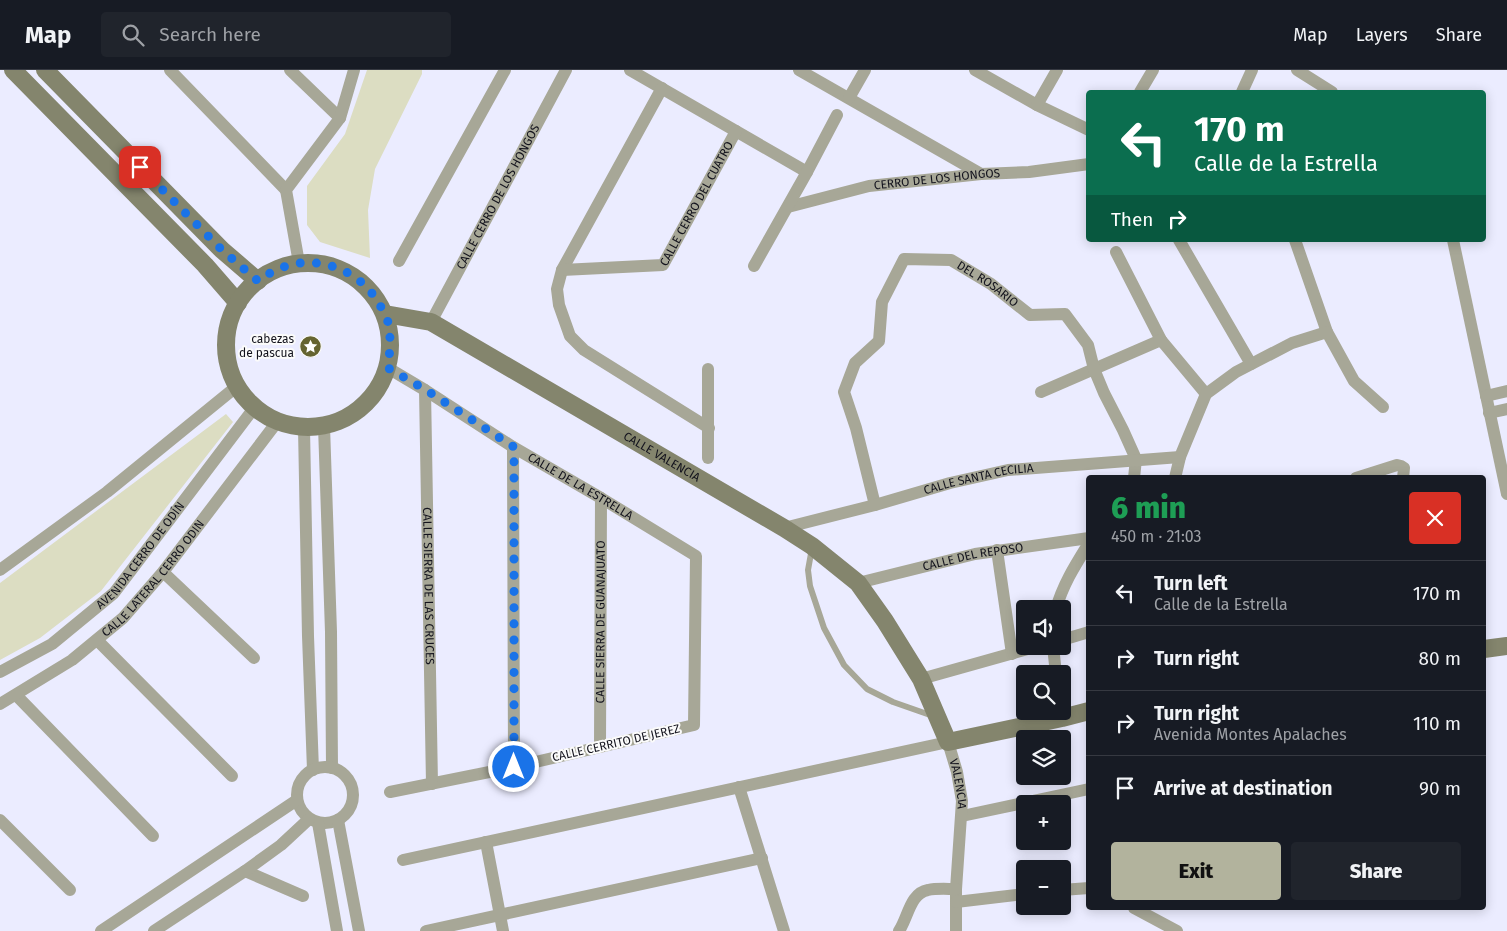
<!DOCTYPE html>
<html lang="en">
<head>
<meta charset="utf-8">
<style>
  :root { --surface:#171b24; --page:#20242c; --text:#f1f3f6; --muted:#9ea1a6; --line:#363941; --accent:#b2b39d }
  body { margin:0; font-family:"Fira Sans",sans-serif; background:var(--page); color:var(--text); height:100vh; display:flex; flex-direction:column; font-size:19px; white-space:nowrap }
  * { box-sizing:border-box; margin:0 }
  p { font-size:16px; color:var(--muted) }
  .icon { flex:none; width:28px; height:28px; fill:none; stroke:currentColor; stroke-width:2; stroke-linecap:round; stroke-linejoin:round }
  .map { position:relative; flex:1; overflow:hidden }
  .details { position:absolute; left:1086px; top:405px; width:400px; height:435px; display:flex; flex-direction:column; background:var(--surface); border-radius:5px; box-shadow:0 2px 12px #0003 }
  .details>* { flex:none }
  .banner { position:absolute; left:1086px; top:20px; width:400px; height:152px; border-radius:5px; box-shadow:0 2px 12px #0003; background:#0b6e4f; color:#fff; overflow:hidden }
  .buttons { position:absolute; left:1016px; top:530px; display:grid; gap:10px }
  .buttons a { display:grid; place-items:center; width:55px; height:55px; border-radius:5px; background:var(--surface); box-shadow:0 2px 12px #0003; font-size:25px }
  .pin { position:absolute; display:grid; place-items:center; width:42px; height:42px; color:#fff; margin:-21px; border-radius:10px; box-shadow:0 2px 8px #0006 }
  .me { position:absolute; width:55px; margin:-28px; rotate:0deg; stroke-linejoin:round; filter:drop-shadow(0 0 4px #0008) }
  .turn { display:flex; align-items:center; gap:18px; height:105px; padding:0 25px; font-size:22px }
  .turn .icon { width:65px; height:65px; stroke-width:2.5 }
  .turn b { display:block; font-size:35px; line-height:42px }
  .then { display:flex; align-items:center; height:48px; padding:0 25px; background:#0003; gap:10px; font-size:19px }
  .round { display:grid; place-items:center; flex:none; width:52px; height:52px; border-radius:5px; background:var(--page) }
  .headline { display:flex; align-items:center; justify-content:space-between; height:85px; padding:0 25px }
  h1 { font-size:30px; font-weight:800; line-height:38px; color:#1e9e55 }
  .primary-button { display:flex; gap:10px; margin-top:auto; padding:10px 25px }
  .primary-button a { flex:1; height:58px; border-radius:5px; background:var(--accent); color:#111; font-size:20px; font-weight:800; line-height:58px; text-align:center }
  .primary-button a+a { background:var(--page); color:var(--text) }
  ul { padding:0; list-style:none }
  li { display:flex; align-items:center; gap:15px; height:65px; padding:0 25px; border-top:1px solid var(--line) }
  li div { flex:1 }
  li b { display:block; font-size:19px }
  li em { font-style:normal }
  header { display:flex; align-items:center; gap:30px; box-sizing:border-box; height:70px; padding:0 25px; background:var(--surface); border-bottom:1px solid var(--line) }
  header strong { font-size:24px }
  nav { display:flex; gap:28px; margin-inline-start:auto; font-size:18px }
  .search { width:350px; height:45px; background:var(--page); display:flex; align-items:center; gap:12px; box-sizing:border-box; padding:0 18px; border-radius:5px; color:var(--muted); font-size:19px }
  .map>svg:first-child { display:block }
  .green { fill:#dcddc2 }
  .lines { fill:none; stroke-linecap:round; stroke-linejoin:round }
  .lane { stroke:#a7a797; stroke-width:6 }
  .street { stroke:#a7a797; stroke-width:12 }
  .secondary { stroke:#84856d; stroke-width:18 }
  .route { stroke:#1a73e8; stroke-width:9; stroke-dasharray:0 16.2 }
  .labels { text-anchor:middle; stroke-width:4; stroke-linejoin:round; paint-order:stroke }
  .street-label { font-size:12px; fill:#13131d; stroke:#fbfbfb }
  .poi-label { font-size:12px; fill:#13131d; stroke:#fbfbfb; text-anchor:end }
</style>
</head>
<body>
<header>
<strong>Map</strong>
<div class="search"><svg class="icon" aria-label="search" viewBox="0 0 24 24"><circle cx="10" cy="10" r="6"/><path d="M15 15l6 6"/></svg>Search here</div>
<nav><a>Map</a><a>Layers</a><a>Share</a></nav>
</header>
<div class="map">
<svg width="1507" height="861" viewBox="0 0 1507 861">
  <rect width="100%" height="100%" fill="#ebecff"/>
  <!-- green -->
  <path class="green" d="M367,0H422V4L375,99L368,140L370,188L320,172L307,155V116L345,64Z
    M226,344L233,352L101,521L40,568L0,590V513Z"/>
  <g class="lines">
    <!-- lane -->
    <path class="lane" d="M812,478L808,500L810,516L824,558L844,595L867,619L893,632L933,646"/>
    <!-- street -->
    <g class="street">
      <path d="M170,0L286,120"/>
      <path d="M290,0L340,48"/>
      <path d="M630,0L807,102"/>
      <path d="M799,0L981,104"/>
      <path d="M975,0L1037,35L1089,60"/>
      <path d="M1297,0L1332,22"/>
      <path d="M662,18L562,200L557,219L559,235L570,266L584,280L709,358"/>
      <path d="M1140,22L1153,0"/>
      <path d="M1242,22L1252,0"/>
      <path d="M849,28L865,0"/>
      <path d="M1037,35L1057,0"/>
      <path id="s1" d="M788,137L869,116L981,104L1029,102L1089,94"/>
      <path d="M1179,170L1251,294"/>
      <path d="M1295,170L1327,262"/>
      <path d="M1453,170L1507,424"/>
      <path d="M1116,182L1161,270"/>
      <path d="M399,191L505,0"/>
      <path d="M299,193L286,120L340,48L354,0"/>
      <path d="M754,196L807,102L837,45"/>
      <path id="s2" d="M562,200L663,195L736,61"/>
      <path id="s3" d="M431,252L566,0"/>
      <path id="s4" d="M388,298L425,320L513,377L601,428L696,486L694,655L514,697L390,722"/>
      <path d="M708,299V388"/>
      <path id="s5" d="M425,320L432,714"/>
      <path d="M1041,322L1161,270L1206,324"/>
      <path d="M1486,326L1507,321"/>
      <path d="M1489,343L1507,339"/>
      <path d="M324,356L331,562L332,698"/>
      <path d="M304,358L308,566L313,700"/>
      <path d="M513,377L514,697"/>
      <path d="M1175,408L1180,387L1206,324L1236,302L1292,273L1327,262L1354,311L1383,337"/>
      <path d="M1356,408L1397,395L1401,396L1404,398L1403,408"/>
      <path id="s6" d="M875,435L856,358L844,322L855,293L879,271L882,232L904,189L951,190L991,214L1030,245L1065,244L1088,275L1094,299L1104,323L1123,360L1136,389L1134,408"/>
      <path id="s7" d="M784,458L875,435L950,413L1008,400L1180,387"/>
      <path d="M997,480L1012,584"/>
      <path d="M0,500L107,422L236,317"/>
      <path d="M163,502L254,588"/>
      <path id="s8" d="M858,513L975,484L1089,468"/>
      <path d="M1056,539C1063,514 1076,494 1089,473"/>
      <path d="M97,570L232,706"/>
      <path d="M1062,570L1089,562"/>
      <path d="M1053,576L1056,604"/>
      <path id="s9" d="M0,602L52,574L114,523L254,338"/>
      <path d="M921,609L1038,576"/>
      <path d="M16,625L153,766"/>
      <path id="s10" d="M0,634L72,590L123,548L163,502L277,352"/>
      <path id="s11" d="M600,677L601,428"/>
      <circle cx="325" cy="725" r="28"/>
      <path d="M739,717L784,861"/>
      <path d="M962,746L1089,719"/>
      <path d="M0,750L70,820"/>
      <path d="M338,750L359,861"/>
      <path d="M318,753L337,861"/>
      <path d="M486,772L503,861"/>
      <path id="s12" d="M403,790L948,672L957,702L962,731L956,819V861"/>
      <path d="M245,801L303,826"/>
      <path d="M1062,820L1089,818"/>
      <path d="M956,832L1025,824"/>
      <path d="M1134,838L1177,861"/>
      <path d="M101,861L297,730"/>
      <path d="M154,861L245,801L281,775L309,749"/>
      <path d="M426,861L762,788"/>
      <path d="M899,861C908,848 910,823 928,820C937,818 947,819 956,819"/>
    </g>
    <!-- secondary -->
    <g class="secondary">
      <path d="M13,0L205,195L238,233"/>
      <path d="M45,0L222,180L258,211"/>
      <circle cx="308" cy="275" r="82"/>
      <path id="s13" d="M385,244L431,252L784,458L812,476L858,513L885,551L921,609L948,672L1062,648L1089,641"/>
      <path d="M1484,579L1507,576"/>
    </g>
  </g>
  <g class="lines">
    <!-- route -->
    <path class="route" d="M140,97L222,180L258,211C270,202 284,195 300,193C331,190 362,205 378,232C380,236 384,241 386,245C392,264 390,279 388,298L426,320L514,377V697"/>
  </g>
  <!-- icons -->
  <defs>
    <symbol id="sight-disc" viewBox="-11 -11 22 22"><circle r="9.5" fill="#656431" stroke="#fbfbfb"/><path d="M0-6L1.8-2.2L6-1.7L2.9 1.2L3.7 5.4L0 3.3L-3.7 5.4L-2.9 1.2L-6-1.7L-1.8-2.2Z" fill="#fff"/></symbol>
  </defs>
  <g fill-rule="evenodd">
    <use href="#sight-disc" x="298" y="264" width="25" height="25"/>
  </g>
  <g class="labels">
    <!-- street labels -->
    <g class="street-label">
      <text dy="4" stroke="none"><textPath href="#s1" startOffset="152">CERRO DE LOS HONGOS</textPath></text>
      <text dy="4" stroke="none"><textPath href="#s3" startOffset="142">CALLE CERRO DE LOS HONGOS</textPath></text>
      <text dy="4" stroke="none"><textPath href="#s2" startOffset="171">CALLE CERRO DEL CUATRO</textPath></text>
      <text dy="4" stroke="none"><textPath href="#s6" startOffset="359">DEL ROSARIO</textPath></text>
      <text dy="4" stroke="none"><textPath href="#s13" startOffset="314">CALLE VALENCIA</textPath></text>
      <text dy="4" stroke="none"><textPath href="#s7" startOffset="201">CALLE SANTA CECILIA</textPath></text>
      <text dy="4" stroke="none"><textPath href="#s4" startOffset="226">CALLE DE LA ESTRELLA</textPath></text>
      <text dy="4" stroke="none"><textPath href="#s9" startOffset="185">AVENIDA CERRO DE ODÍN</textPath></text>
      <text dy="4" stroke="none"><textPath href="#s8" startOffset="118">CALLE DEL REPOSO</textPath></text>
      <text dy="4" stroke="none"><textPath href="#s10" startOffset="200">CALLE LATERAL CERRO ODIN</textPath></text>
      <text dy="4" stroke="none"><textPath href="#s5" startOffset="196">CALLE SIERRA DE LAS CRUCES</textPath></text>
      <text dy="4" stroke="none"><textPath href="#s11" startOffset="125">CALLE SIERRA DE GUANAJUATO</textPath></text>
      <text transform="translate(616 673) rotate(-13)" y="4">CALLE CERRITO DE JEREZ</text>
      <text dy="4" stroke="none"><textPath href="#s12" startOffset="601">VALENCIA</textPath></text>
    </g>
    <!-- poi labels -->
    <g class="poi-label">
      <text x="294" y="273">cabezas<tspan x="294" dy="14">de pascua</tspan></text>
    </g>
  </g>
</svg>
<div class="buttons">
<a><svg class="icon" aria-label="sound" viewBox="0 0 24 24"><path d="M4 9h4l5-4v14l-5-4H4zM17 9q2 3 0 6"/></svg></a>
<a><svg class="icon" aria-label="search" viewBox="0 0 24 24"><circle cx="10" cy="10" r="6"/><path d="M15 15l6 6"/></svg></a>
<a><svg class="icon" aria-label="layers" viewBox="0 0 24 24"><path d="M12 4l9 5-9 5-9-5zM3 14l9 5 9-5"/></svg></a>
<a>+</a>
<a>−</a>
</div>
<div class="pin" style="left:140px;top:97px;background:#d93025"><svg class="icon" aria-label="arrive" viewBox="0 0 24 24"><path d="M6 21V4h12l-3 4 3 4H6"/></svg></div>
<svg class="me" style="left:514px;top:697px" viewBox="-20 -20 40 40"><circle r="17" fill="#1a73e8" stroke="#fff" stroke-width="3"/><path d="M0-11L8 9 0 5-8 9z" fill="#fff"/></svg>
<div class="banner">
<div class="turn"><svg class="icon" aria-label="left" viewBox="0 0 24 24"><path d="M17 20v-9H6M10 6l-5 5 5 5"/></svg><div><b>170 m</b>Calle de la Estrella</div></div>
<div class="then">Then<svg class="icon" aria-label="right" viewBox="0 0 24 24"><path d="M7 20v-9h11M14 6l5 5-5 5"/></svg></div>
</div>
<section class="details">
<div class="headline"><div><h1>6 min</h1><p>450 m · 21:03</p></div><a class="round" style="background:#d93025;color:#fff"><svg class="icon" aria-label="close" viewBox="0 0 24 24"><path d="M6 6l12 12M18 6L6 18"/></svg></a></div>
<ul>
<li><svg class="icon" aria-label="left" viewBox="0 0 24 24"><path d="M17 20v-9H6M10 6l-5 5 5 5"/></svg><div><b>Turn left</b><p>Calle de la Estrella</p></div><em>170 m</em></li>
<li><svg class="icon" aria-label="right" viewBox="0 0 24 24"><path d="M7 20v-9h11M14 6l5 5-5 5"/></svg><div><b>Turn right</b></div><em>80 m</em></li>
<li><svg class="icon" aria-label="right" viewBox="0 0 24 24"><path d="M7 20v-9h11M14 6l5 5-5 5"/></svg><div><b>Turn right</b><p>Avenida Montes Apalaches</p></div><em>110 m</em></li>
<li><svg class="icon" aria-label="arrive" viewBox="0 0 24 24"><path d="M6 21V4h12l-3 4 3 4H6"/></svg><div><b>Arrive at destination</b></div><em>90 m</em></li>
</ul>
<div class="primary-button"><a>Exit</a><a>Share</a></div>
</section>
</div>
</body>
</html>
